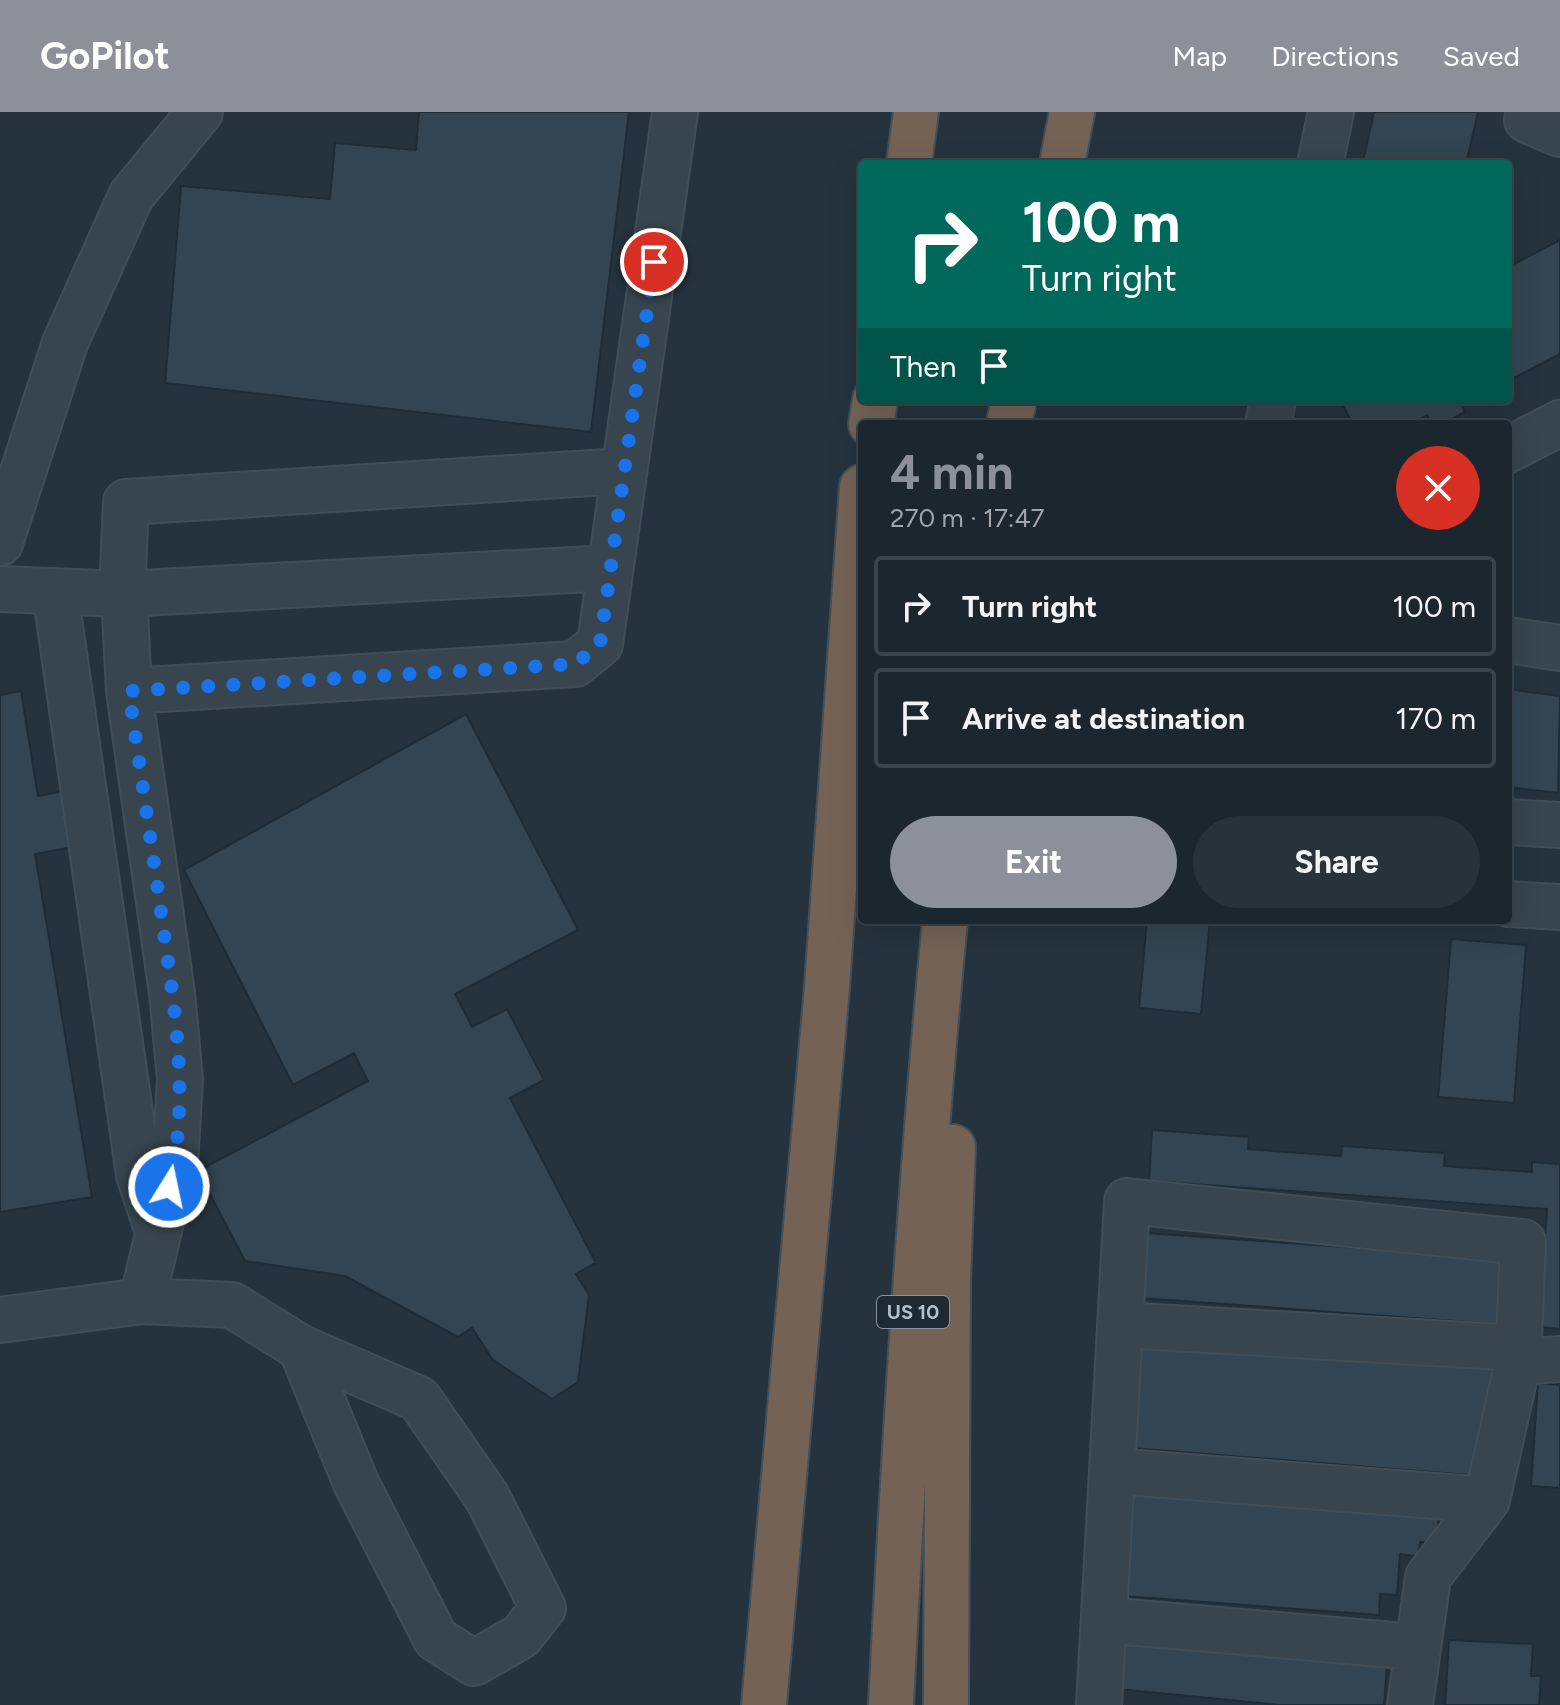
<!DOCTYPE html>
<html lang="en">
<head>
<meta charset="utf-8">
<style>
  :root { --surface:#1b262e; --page:#28323a; --text:#f1f3f6; --muted:#a0a5aa; --line:#39434a; --accent:#8c9099 }
  body { margin:0; font-family:Figtree,sans-serif; background:var(--page); color:var(--text); height:100vh; display:flex; flex-direction:column; font-size:30px; white-space:nowrap }
  * { box-sizing:border-box; margin:0 }
  p { font-size:26px; color:var(--muted) }
  .icon { flex:none; width:44px; height:44px; fill:none; stroke:currentColor; stroke-width:2; stroke-linecap:round; stroke-linejoin:round }
  .map { position:relative; flex:1; overflow:hidden }
  .sheet { position:absolute; left:858px; top:308px; width:654px; height:504px; display:flex; flex-direction:column; background:var(--surface); border-radius:8px; box-shadow:0 8px 32px #0002,0 0 0 2px var(--line) }
  .sheet>* { flex:none }
  .hud { position:absolute; left:858px; top:48px; width:654px; height:244px; border-radius:8px; box-shadow:0 8px 32px #0002,0 0 0 2px var(--line); background:#00695c; color:#fff; overflow:hidden }
  .pin { position:absolute; display:grid; place-items:center; width:68px; height:68px; color:#fff; margin:-34px; border:4px solid #fff; border-radius:50%; box-shadow:0 2px 8px #0007 }
  .me { position:absolute; width:88px; margin:-44px; rotate:10deg; stroke-linejoin:round; filter:drop-shadow(0 0 6px #0008) }
  .turn { display:flex; align-items:center; gap:28px; height:168px; padding:0 32px; font-size:36px }
  .turn .icon { width:104px; height:104px; stroke-width:2.5 }
  .turn b { display:block; font-size:56px; line-height:68px }
  .then { display:flex; align-items:center; height:76px; padding:0 32px; background:#0003; gap:16px; font-size:30px }
  .round { display:grid; place-items:center; flex:none; width:84px; height:84px; border-radius:42px; background:var(--page) }
  .summary { display:flex; align-items:center; justify-content:space-between; height:136px; padding:0 32px }
  h1 { font-size:48px; font-weight:700; line-height:60px; color:var(--accent) }
  .action { display:flex; gap:16px; margin-top:auto; padding:16px 32px }
  .action a { flex:1; height:92px; border-radius:48px; background:var(--accent); color:#fff; font-size:32px; font-weight:700; line-height:92px; text-align:center }
  .action a+a { background:var(--page); color:var(--text) }
  ul { padding:0; list-style:none }
  li { display:flex; align-items:center; gap:24px; height:100px; margin:0 16px 12px; padding:0 16px; border:4px solid var(--line); border-radius:8px }
  li div { flex:1 }
  li b { display:block; font-size:30px }
  li em { font-style:normal }
  header { display:flex; align-items:center; gap:48px; box-sizing:border-box; height:112px; padding:0 40px; background:var(--accent); color:#fff }
  header strong { font-size:38px }
  nav { display:flex; gap:44px; margin-inline-start:auto; font-size:28px }
  .map>svg:first-child { display:block }
  .building { fill:#334552; stroke:#1f2c35; stroke-width:2 }
  .lines { fill:none; stroke-linecap:round; stroke-linejoin:round }
  .minor-casing { stroke:#414e57; stroke-width:48 }
  .highway-casing { stroke:#434f59; stroke-width:48 }
  .minor { stroke:#38454e; stroke-width:44 }
  .highway { stroke:#746355; stroke-width:44 }
  .route { stroke:#1a73e8; stroke-width:14; stroke-dasharray:0 25.2 }
  .labels { text-anchor:middle; stroke-width:8; stroke-linejoin:round; paint-order:stroke }
  .shield { fill:#1d2a33; stroke:#87929c; stroke-width:2 }
  .shield-label { font-size:20px; font-weight:bold; fill:#b4bfc9 }
</style>
</head>
<body>
<header>
<strong>GoPilot</strong>
<nav><a>Map</a><a>Directions</a><a>Saved</a></nav>
</header>
<div class="map">
<svg width="1560" height="1593" viewBox="0 0 1560 1593">
  <rect width="100%" height="100%" fill="#24333e"/>
  <!-- building -->
  <path class="building" d="M419,0H629L591,320L165,271L181,74L330,87L335,31L416,38Z
    M1374,0H1478L1466,52H1367L1363,49Z
    M1560,128V242L1508,269V155Z
    M1340,288H1472L1462,294L1465,300L1442,312H1432L1427,303L1411,312H1353Z
    M1508,577L1560,584L1558,681L1508,675Z
    M21,579L38,684L69,678L78,734L35,742L92,1085L0,1100V583Z
    M466,602L578,818L455,882L472,915L507,897L544,968L510,986L596,1151L576,1162L589,1183L578,1270L552,1287L493,1248L472,1216L458,1225L345,1164L245,1149L198,1059L368,969L354,941L293,973L184,758Z
    M1147,808H1210L1201,902L1139,896Z
    M1451,827L1526,833L1514,991L1438,985Z
    M1152,1018L1249,1025L1248,1037L1341,1044L1342,1034L1445,1041L1444,1054L1532,1060V1050L1560,1052V1217L1539,1215L1547,1097L1149,1069Z
    M1146,1121L1502,1146L1497,1212L1141,1186Z
    M1138,1231L1493,1256L1481,1364L1131,1336Z
    M1538,1271L1560,1273V1376L1531,1374Z
    M1132,1378L1439,1401L1437,1431L1420,1430L1418,1444L1400,1442L1397,1483L1380,1482L1379,1503L1124,1484Z
    M1449,1528L1533,1532L1531,1564H1541L1539,1593H1445Z
    M1123,1529L1387,1555L1384,1593H1280L1118,1577Z"/>
  <g class="lines">
    <defs>
      <path id="minor" d="M1527,8L1560,22
        M1320,52L1331,0
        M1268,312L1273,288
        M1508,338L1560,311
        M0,431L65,231L131,84L200,0
        M610,456L122,482L126,390L624,359
        M0,477L124,482L129,579
        M55,479L139,1063L158,1120
        M1508,528L1560,536
        M1508,710L1560,713
        M1508,792L1560,795
        M142,1189L175,1052L180,967L172,881L129,579L575,552L600,532L675,0
        M0,1208L142,1189L232,1193L301,1236L356,1371L436,1527L474,1551L521,1524L543,1496L487,1385L419,1287L301,1236
        M1120,1213L1519,1236
        M1112,1359L1487,1388
        M1104,1508L1416,1535
        M1099,1593L1127,1089L1523,1130L1518,1250
        M1410,1593L1428,1465L1487,1388L1518,1250L1560,1247"/>
      <path id="highway" d="M909,52L916,0
        M1062,52L1072,0
        M871,312L875,288
        M1009,312L1014,288
        M764,1593L827,875L862,375
        M891,1593C904,1331 920,1069 945,808
        M946,1593L948,1169L953,1035"/>
    </defs>
    <!-- minor casing -->
    <use href="#minor" class="minor-casing"/>
    <!-- highway casing -->
    <use href="#highway" class="highway-casing"/>
    <!-- minor -->
    <use href="#minor" class="minor"/>
    <!-- highway -->
    <use href="#highway" class="highway"/>
  </g>
  <g class="lines">
    <!-- route -->
    <path class="route" d="M169,1075C190,989 175,900 163,814C152,736 140,657 129,579L575,552L600,532L654,150"/>
  </g>
  <g class="labels">
    <!-- shield labels -->
    <rect class="shield" x="877" y="1184" width="72" height="32" rx="6"/>
    <g class="shield-label">
      <text x="913" y="1207">US 10</text>
    </g>
  </g>
</svg>
<div class="pin" style="left:654px;top:150px;background:#d93025"><svg class="icon" aria-label="arrive" viewBox="0 0 24 24"><path d="M6 21V4h12l-3 4 3 4H6"/></svg></div>
<svg class="me" style="left:169px;top:1075px" viewBox="-20 -20 40 40"><circle r="17" fill="#1a73e8" stroke="#fff" stroke-width="3"/><path d="M0-11L8 9 0 5-8 9z" fill="#fff"/></svg>
<div class="hud">
<div class="turn"><svg class="icon" aria-label="right" viewBox="0 0 24 24"><path d="M7 20v-9h11M14 6l5 5-5 5"/></svg><div><b>100 m</b>Turn right</div></div>
<div class="then">Then<svg class="icon" aria-label="arrive" viewBox="0 0 24 24"><path d="M6 21V4h12l-3 4 3 4H6"/></svg></div>
</div>
<section class="sheet">
<div class="summary"><div><h1>4 min</h1><p>270 m · 17:47</p></div><a class="round" style="background:#d93025;color:#fff"><svg class="icon" aria-label="close" viewBox="0 0 24 24"><path d="M6 6l12 12M18 6L6 18"/></svg></a></div>
<ul>
<li><svg class="icon" aria-label="right" viewBox="0 0 24 24"><path d="M7 20v-9h11M14 6l5 5-5 5"/></svg><div><b>Turn right</b></div><em>100 m</em></li>
<li><svg class="icon" aria-label="arrive" viewBox="0 0 24 24"><path d="M6 21V4h12l-3 4 3 4H6"/></svg><div><b>Arrive at destination</b></div><em>170 m</em></li>
</ul>
<div class="action"><a>Exit</a><a>Share</a></div>
</section>
</div>
</body>
</html>
